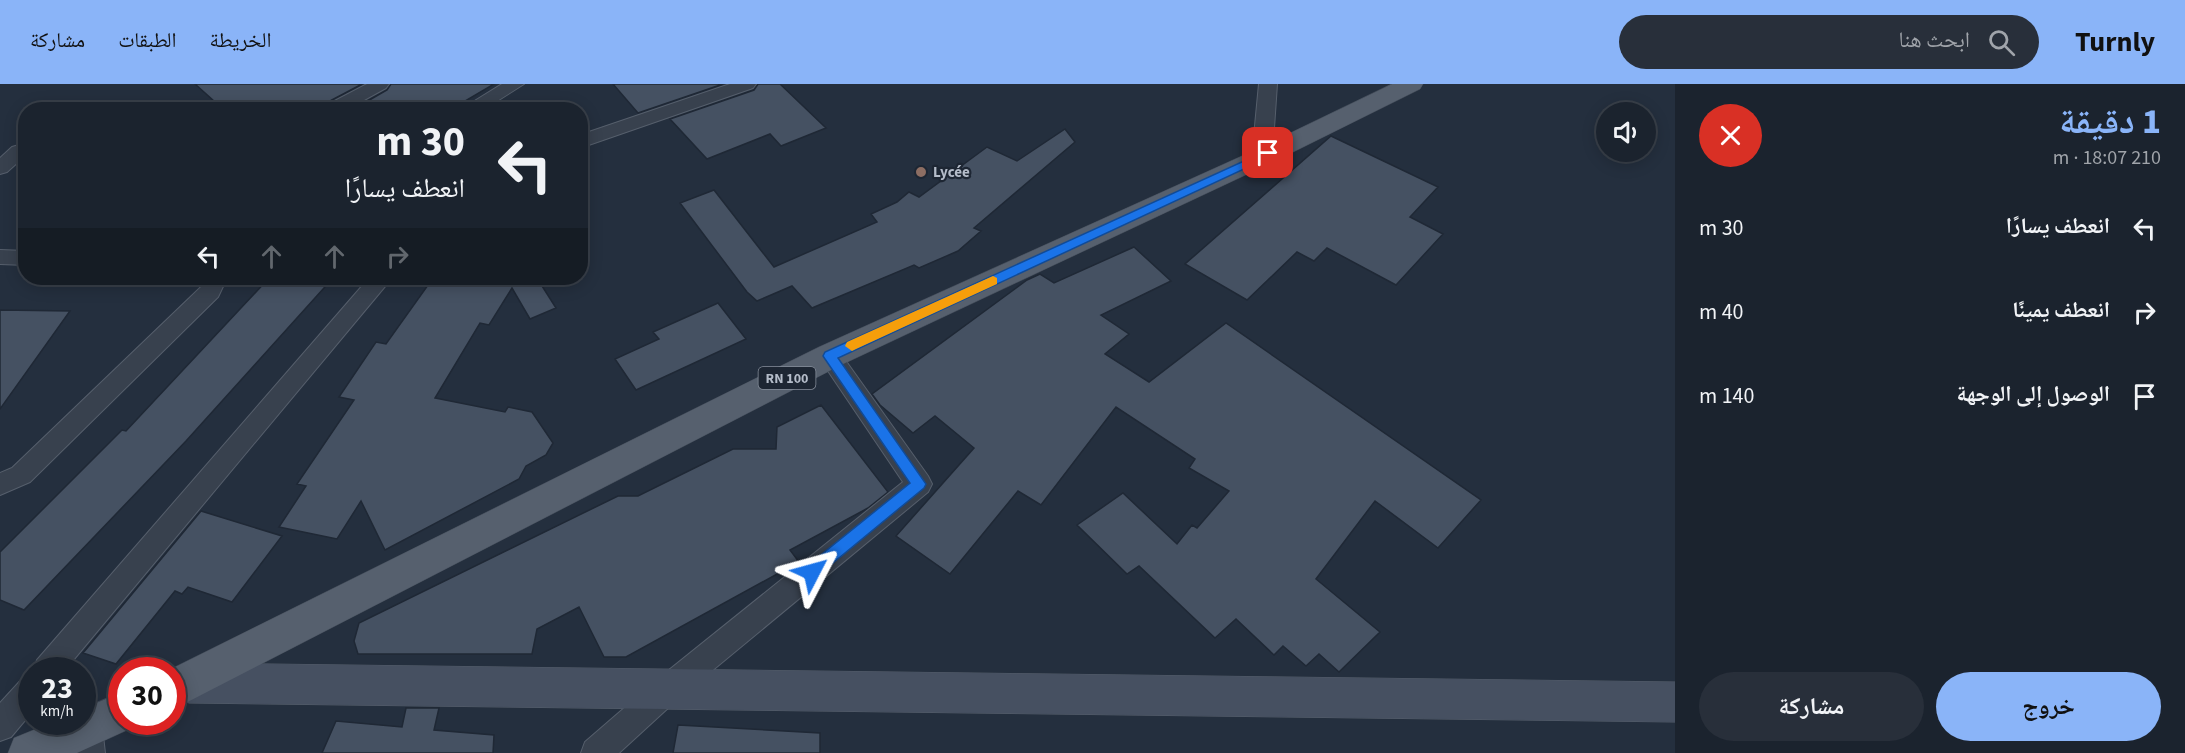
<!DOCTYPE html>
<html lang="ar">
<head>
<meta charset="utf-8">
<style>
  :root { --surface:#1b232e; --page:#282f3a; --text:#f1f3f6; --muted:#a0a4aa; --line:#39404a; --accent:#8ab4f8 }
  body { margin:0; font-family:"Source Sans 3","Noto Naskh Arabic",sans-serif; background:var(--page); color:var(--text); direction:rtl; height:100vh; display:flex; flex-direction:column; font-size:22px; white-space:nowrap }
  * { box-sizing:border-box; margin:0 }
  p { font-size:20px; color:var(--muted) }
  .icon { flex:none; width:33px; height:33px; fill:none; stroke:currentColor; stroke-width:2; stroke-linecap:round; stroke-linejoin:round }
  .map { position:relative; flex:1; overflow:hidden; direction:ltr }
  .details { display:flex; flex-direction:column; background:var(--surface); width:510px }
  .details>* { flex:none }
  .guide { position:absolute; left:18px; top:18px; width:570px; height:183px; border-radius:24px; box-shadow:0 3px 15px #0003,0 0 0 2px var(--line); direction:rtl; background:#1b232e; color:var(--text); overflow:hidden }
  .controls { position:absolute; left:1596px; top:18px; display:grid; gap:12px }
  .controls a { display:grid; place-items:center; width:60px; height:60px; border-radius:50%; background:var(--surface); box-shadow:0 3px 15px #0003,0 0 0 2px var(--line); font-size:30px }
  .speed { position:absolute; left:18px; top:573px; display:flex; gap:12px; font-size:30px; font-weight:700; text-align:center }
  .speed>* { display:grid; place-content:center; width:78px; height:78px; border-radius:50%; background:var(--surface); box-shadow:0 3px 15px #0003,0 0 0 2px var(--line); line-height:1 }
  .speed small { font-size:15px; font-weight:400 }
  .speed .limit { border:9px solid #d22; background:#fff; color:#111 }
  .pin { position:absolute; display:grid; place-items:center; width:51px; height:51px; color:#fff; margin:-26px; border-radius:12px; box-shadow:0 3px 9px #0006 }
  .me { position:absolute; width:66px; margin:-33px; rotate:51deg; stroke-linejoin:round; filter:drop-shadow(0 0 4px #0008) }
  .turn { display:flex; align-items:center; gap:21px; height:126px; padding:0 24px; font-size:27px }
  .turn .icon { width:78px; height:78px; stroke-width:2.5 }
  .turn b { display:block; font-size:42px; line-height:51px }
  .lanes { display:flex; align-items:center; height:57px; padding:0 24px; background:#0003; justify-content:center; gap:30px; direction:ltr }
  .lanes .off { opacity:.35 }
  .round { display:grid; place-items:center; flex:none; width:63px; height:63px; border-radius:32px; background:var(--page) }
  .summary { display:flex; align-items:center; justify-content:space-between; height:102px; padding:0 24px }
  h1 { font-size:36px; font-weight:700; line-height:45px; color:var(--accent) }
  .primary-button { display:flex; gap:12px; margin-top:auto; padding:12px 24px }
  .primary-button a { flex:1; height:69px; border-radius:36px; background:var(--accent); color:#111; font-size:24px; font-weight:700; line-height:69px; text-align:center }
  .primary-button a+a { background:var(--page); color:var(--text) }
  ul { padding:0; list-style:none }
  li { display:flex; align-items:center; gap:18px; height:84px; padding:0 24px }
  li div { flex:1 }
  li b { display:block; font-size:22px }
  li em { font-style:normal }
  header { display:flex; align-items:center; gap:36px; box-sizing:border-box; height:84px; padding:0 30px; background:var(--accent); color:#111 }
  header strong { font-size:28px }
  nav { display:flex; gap:33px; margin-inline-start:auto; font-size:21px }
  .search { width:420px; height:54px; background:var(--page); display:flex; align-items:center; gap:15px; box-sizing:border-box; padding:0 21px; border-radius:33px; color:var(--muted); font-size:22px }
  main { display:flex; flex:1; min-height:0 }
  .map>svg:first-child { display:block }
  .building { fill:#455162; stroke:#1f2835; stroke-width:1.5 }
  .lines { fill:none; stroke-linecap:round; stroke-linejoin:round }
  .street-casing { stroke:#565f6c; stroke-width:2 }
  .secondary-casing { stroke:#565f6c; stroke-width:1 }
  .primary-casing { stroke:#414a57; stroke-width:1 }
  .street { fill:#38414e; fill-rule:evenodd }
  .secondary { fill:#465061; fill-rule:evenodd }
  .primary { fill:#56606e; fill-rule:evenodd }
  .route { fill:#1a73e8; stroke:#114b97; stroke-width:1.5 }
  .slow { fill:#f59e0b }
  .education-dot { fill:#8d6e63; stroke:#1d2633; stroke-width:2 }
  .labels { text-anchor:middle; stroke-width:4.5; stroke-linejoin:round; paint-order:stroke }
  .shield { fill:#1d2633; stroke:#878f9c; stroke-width:1.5 }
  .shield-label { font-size:14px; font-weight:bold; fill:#b4bcc9 }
  .poi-label { font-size:15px; font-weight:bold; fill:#b4bcc9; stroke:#1d2633; text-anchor:start }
</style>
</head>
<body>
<header>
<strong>Turnly</strong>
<div class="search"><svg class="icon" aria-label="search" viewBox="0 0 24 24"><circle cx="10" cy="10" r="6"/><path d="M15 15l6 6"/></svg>ابحث هنا</div>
<nav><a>الخريطة</a><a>الطبقات</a><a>مشاركة</a></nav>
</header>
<main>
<section class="details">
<div class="summary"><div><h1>1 دقيقة</h1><p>210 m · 18:07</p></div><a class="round" style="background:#d93025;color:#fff"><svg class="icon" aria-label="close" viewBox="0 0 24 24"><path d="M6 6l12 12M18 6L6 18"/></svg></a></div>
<ul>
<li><svg class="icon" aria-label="left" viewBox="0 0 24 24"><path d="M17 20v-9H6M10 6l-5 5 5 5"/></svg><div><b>انعطف يسارًا</b></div><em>30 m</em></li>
<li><svg class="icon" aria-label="right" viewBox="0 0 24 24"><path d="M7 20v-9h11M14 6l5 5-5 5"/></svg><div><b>انعطف يمينًا</b></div><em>40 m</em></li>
<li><svg class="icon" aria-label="arrive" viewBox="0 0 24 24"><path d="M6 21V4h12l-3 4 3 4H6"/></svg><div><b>الوصول إلى الوجهة</b></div><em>140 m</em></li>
</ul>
<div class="primary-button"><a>خروج</a><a>مشاركة</a></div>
</section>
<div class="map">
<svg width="1675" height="669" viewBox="0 0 1675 669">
  <rect width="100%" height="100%" fill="#242f3e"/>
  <!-- building -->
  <path class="building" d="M195,0H362L324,20L320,26H224Z
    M391,0H494L450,26H352L387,6Z
    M613,0H723L638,29Z
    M758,0H780L826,44L781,62L770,50L707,75L670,35L754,6Z
    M1065,45L1075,58L974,144L981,147L958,167L919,184L914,181L812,224L792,202L757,217L747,208L680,119L714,106L774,183L877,138L871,130L897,118L909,108L919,113L987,63L1017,77Z
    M1331,52L1438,103L1410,133L1443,150L1396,201L1327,164L1314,177L1297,168L1247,216L1185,180Z
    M1134,163L1171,197L1101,231L1129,250L1105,270L1149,298L1226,239L1481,416L1438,464L1375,417L1316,495L1380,548L1339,588L1319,570L1306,582L1283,562L1274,571L1236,535L1215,554L1139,482L1127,490L1077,441L1123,409L1177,460L1192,441L1197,444L1229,407L1189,384L1195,375L1116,323L1041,421L1018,407L950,490L896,452L974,364L935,332L913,349L880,321L872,310L1027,196L1040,190L1054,199Z
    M269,194H333L186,357L24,526L0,516V468L122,346L126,347Z
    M433,194H537L556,224L530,235L512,204L489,241L480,239L435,314L505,328L508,323L532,328L553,359L546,371L526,382L519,395L385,466L361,417L337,455L279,443L306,402L297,400L354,316L339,313L376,258L386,260Z
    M718,219L746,255L636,306L615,275L659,255L653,248Z
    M0,226L70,227L0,325Z
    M821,321L888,408L868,424L790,466L799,478L626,573H604L579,523L537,545L532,570H358L354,557L359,539L618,412H638L733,365H776L777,343Z
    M201,427L282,452L232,518L188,503L182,510L175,507L116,580L83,569Z
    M406,624H439L434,646L494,651L493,669H322L336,637L402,643Z
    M678,641L820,649V669H673Z"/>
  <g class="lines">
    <defs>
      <path id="street" d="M367,0H389L386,4L346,26H322L325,22Z
        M502,0H524L483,26H460Z
        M730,0H756L753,4L580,64V51Z
        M1259,0H1277L1272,73L1269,77H1255L1252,73Z
        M19,61L26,63V71L7,88L0,90V74L12,63Z
        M0,166L26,167V181L0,180Z
        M207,194H227L218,213L30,398L0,411V389L12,384L202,202Z
        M369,194H392L65,586H33L37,576Z
        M830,263L838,266L928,392L932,400L928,408L679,614L619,669H581L585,658L659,594L903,398L822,278L819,272L822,266Z
        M32,591V628L11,653L0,657V619L22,595Z
        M87,628L98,632L102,643L105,669H75L72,643L74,638H82V630Z"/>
      <path id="secondary" d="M189,579L1675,598V638L189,619L175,613L172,607L175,585Z"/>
      <path id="primary" d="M1392,0H1423L1420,5L1271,79L841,281L172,626V586H169L819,263L1253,67Z
        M122,608V638H138L136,642L77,669H8L14,654L53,638H82V625Z"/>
    </defs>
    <!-- street casing -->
    <use href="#street" class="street-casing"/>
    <!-- secondary casing -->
    <use href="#secondary" class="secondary-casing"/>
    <!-- primary casing -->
    <use href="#primary" class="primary-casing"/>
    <!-- street -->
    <use href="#street" class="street"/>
    <!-- secondary -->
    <use href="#secondary" class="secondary"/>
    <!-- primary -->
    <use href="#primary" class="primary"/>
  </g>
  <!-- route -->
  <path class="route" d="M1268,66L1272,67V72L838,274L926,400L924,404L817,492L812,494L806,492L804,488L806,483L910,399L825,275L823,272L825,268Z"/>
  <!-- slow -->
  <path class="slow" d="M993,192L997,194V200L856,265L852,267L845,262L847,258Z"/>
  <!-- markers -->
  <circle class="education-dot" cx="921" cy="88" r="6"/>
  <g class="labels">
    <!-- shield labels -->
    <rect class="shield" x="758.5" y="283" width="57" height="22" rx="4.5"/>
    <g class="shield-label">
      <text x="787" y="299">RN 100</text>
    </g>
    <!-- poi labels -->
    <g class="poi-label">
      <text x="933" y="93">Lycée</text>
    </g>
  </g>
</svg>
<div class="controls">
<a><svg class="icon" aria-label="sound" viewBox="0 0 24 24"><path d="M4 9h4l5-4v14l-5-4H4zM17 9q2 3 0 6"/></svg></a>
</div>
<div class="speed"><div>23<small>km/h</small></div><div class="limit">30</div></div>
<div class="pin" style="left:1268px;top:69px;background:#d93025"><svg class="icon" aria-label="arrive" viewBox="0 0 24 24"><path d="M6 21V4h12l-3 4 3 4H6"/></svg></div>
<svg class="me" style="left:812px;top:488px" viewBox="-20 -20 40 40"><path d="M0-17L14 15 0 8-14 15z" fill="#1a73e8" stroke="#fff" stroke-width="4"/></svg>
<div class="guide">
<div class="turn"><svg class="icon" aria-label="left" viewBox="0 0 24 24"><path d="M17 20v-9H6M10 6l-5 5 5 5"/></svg><div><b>30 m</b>انعطف يسارًا</div></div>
<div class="lanes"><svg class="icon" aria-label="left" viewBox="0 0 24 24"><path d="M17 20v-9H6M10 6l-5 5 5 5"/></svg><svg class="icon off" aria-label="ahead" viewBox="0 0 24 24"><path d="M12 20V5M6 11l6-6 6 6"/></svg><svg class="icon off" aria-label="ahead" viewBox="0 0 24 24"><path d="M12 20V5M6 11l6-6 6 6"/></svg><svg class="icon off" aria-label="right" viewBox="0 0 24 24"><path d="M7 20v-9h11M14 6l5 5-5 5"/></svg></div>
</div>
</div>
</main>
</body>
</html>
